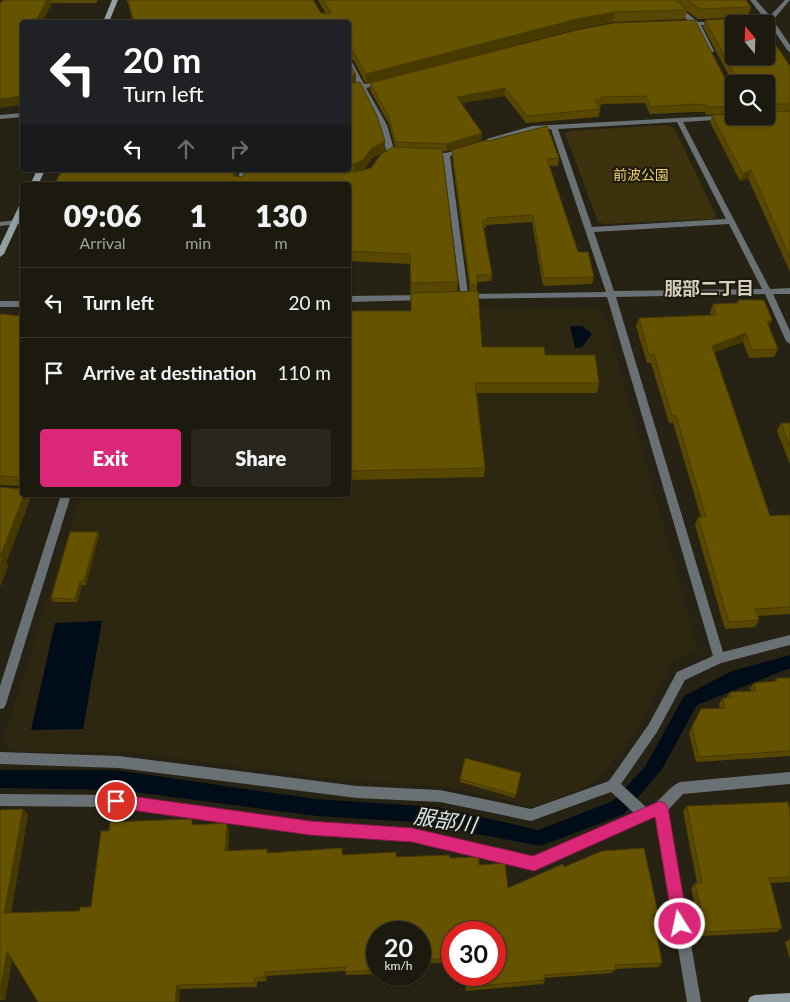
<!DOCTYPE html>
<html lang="en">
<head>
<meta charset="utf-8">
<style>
  :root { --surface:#1c1a0f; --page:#29271d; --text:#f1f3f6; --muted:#a0a19e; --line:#3a382f; --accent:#db2777 }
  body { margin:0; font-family:Lato,"Noto Sans JP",sans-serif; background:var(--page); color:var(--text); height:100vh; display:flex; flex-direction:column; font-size:19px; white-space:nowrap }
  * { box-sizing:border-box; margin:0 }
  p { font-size:16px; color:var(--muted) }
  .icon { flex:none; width:28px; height:28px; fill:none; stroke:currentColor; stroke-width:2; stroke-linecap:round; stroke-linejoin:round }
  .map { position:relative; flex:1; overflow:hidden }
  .sheet { position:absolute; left:20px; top:182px; width:331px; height:315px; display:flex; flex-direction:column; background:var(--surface); border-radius:5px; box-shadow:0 1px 4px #0004,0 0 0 1px var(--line) }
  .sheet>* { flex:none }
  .hud { position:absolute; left:20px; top:20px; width:331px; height:152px; border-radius:5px; box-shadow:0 1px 4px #0004,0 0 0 1px var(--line); background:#202124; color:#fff; overflow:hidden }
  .needle { width:32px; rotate:341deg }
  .fabs { position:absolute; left:725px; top:15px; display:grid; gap:10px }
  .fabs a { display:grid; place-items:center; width:50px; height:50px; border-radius:5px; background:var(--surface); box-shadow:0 1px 4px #0004,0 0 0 1px var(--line); font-size:25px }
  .speed { position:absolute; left:366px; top:921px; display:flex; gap:10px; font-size:25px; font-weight:700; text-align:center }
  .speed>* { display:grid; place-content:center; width:65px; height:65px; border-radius:50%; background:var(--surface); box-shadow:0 1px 4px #0004,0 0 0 1px var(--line); line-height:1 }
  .speed small { font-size:12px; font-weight:400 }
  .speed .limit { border:8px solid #d22; background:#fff; color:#111 }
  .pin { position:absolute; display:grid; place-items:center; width:42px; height:42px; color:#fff; margin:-21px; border:2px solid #fff; border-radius:50%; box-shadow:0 1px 5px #0007 }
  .me { position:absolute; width:55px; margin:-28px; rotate:350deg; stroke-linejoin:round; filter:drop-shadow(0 0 4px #0008) }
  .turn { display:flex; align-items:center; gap:18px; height:105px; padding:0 20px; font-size:22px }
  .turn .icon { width:65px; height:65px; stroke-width:2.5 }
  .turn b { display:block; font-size:35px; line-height:42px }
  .lanes { display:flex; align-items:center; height:48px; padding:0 20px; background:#0003; justify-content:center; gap:25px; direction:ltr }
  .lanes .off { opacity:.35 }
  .eta { display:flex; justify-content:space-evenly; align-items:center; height:85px; text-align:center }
  .eta b { font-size:30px; font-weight:800; line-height:35px }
  .action { display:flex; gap:10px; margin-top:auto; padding:10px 20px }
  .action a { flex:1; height:58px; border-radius:5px; background:var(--accent); color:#fff; font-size:20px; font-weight:800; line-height:58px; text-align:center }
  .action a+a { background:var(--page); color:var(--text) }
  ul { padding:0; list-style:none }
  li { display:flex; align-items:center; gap:15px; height:70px; padding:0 20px; border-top:1px solid var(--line) }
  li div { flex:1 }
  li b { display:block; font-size:19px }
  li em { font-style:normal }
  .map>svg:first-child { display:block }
  .built { fill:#2d2712 }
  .green { fill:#3c320e }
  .water { fill:#000c17 }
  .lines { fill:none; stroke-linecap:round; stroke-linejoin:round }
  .street { fill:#6a7175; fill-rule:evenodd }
  .secondary { fill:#929fa5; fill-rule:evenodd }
  .wall { fill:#574700 }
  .shaded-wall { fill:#473a00 }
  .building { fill:#655300; stroke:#473a00 }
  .route { fill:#db2777; stroke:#8e194d }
  .labels { text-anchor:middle; stroke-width:4; stroke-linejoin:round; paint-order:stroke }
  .far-park-label { font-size:14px; fill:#eacf6d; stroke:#1d190b }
  .neighbourhood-label { font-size:18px; font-weight:bold; fill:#d3cfbc; stroke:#1d190b }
  .near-water-label { font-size:21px; font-style:italic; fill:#d6e8f3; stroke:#1d190b }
</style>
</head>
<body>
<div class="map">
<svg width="790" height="1002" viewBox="0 0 790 1002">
  <rect width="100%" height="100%" fill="#262214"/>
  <!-- built -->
  <path class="built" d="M598,308L604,312L698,650L673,663L633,737L593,784L534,807L443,786L350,781L125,752L9,751L3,742L80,495H349V312Z"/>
  <!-- green -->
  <path class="green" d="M667,125L674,128L716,215L712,219L604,224L598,222L565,133L569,131Z"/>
  <!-- water -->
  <path class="water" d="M570,326H582L592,334L582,347L575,348Z
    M102,621L83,729L31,730L55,623Z
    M790,655V668L697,705L662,769L624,814L541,846L414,822L317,816L119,790L0,788V770H115L315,799L437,807L538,830L613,801L645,767L684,696L732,671Z"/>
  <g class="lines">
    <!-- street -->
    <path class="street" d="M664,0H671L698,22H720L721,23L718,25H701L714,51L713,52H709L695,26L683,25V23L690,22Z
      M750,0H756L770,16L785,0H790L773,20L790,45V52L788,51L768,22H745V20L747,19L764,18Z
      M349,60L352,62L364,84L382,81L385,83L366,88L387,125L395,153L394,155H391L387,153L379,125L360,89L349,91V87L358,85L349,68Z
      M22,113V117L0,119V115Z
      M734,115V116H750L747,118L683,122L770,289L790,288V294H773L790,331V344L786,341L765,294L616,297L723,652L790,635V645L721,663L685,680L657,732L621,784L647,808C662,801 668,787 680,782L790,772V784L683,794L668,810L701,1002H687L656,816L534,869L412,841L310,834L116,807L0,806V794L116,795L310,822L412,829L534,857L634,813L611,792L531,821L440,802L357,798L119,768L0,764V752L119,756L357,786L440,790L531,809L609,781L649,724L677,672L713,656L607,297L461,299L443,157L429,156L425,154L429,152L446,153L464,148L468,150L450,156L468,294L606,292L551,129L533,130L490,143H487V139L532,126ZM677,122L726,219L592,227L558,129ZM729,224L762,289L614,291L594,232Z
      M240,171L257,172L261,174L257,176L246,175L244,185H236Z
      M16,220H19V224L0,226V222Z
      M424,295L427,296V300L349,302V296Z
      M0,301H22V307H0Z
      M61,495H71L6,704L4,708L0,709V686Z"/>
    <!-- secondary -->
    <path class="secondary" d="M112,0H118L109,22H103Z
      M37,170H45L38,185H30Z
      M19,206H22V215L4,254L0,257V246Z
      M790,993V1002H748L750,997L755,995Z"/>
  </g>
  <!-- wall -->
  <path class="wall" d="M3,0H98L96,3H52L42,22H22Z
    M127,0H313L321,13L326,14L318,0H746L751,7L748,17L698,19L687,11L685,19L613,22L576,29L366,84L354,61L349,58V22H133Z
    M705,20L790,66V111H768H790V272L748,178L740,181L710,122L712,115L766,116V84H734V85L703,27Z
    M349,62L356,82L385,141V151L372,158L364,170L371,168L395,147L389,124L370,90V83L731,90L734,91V113L706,115L705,112H693L650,114L645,103L601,104L600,107H599L600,109L599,117L526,123L505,96L461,103L482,133L481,140L446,151H442L458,282L457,292H470L452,157V150L488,141L559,158L558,166H549L578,252L594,277L592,284L543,286L532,222L486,225V228H484L492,274L491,281L477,282V291L482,347L545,355L599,383L597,393H477L485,468L484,477L349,480V311H411L410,264L349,261V185L62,170H236V176L243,177L245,170H349Z
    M738,300L772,320L769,327L778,349L774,357L749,358L743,342L714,352L770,516L790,515V614L757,616L759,620L755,627L725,629L695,525L698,517H701L673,423H669L651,363H647L636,326L639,318L711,315L710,313L713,304L737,303Z
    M0,314L22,316V495L6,563L8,566L0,587L17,489L21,486L0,485Z
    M781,423H790V464L777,431Z
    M98,532L99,536L86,585H82L77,602H53L51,598Z
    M776,678H790V756L696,762L689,733L701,709L720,708L719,704L723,698H726L730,692L751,691L750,688L754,683L774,682Z
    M521,773L515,798L460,782V779Z
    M687,806L790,810V882L770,883L782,928L777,932L702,936L691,888L695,883H697L683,811Z
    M0,810L28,814L11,913L80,911L91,907L195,825L229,829L228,851L396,857L450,858L479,865L508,888L564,867L658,913L654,918L662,963L659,967L615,969L612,973L545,978V980L543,984L466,991L464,975H495L452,932V962L420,964V932H378V974L346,975L345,971L267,976V981L257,982V987L180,989L12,959L5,1000H0Z
    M790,939V960L785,942Z"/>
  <!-- shaded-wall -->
  <path class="shaded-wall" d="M47,0H51L52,3L42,22H35Z
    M615,12L613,22L576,29L366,84V74L577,19Z
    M356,75V84L349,86V76Z
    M505,88V96L456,104L457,97Z
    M22,96V105L0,108V99Z
    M482,133L481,140L446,151V144Z
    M385,141V151L372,158L364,170L355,174L354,164L372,148Z
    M234,170H236L237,177L233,176Z
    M751,170L748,178L740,181L743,174Z
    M772,320L769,328L767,322Z
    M746,333L743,342L709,354L712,346Z
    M24,495H32L6,563L8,566L0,587V557Z
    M98,532L99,536L86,585L84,581Z
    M80,581L82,585L77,602L75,599Z
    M23,809L28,814L10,918L4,913Z
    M227,823L229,829L228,856L225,851Z
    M7,951L13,956L5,1000L0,997V993Z
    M265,972L267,976V981L265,977Z
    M177,985L180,989L179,1002H175Z"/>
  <!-- building -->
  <path class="building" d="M3,0H47L35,22H22V96L0,99V4Z
    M128,0H313L321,13L330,14V11L323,0H675L687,10L615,12L577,19L366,74L353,51L349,49V22H134Z
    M688,0H746L751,7L700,9Z
    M755,18L762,24H734V56H766V30L790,66V104H768L766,106V84H737L738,81L705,20Z
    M695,20L731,90L734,91V106L708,107L707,105L695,104L651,107L646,96L601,97L602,100H595L600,109L527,116L505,88L457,97L482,133L446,144L395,142L389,117L370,83L577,30L614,23Z
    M349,62L356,75L349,76Z
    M360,82L377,116L385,141L372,148L363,160L354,164H349V83Z
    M766,110L768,112L790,111V258L751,170L743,174L712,115L734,114V116H766Z
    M547,126L559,158L547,159L578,252H588L594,277L544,278L533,215L487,218V220L482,221L492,274L477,275V285H470L452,150L486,140L488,141Z
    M393,147L442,149L458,282L411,283L410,254L349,251V185H54L62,170H234L233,176L243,177L245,170H317L356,172L371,168L381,154Z
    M478,291L482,347H544L545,355H595L599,383H475L485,468L349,471V311H411V293Z
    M738,300H764L772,320L767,322L778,349L752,350L746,333L712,346L770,516L790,515V607L755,609L759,620L729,622L698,517H706L676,415L672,416L654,354L649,355L639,318L716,315L713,304L739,303Z
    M0,314L22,316V495H24L0,557V487L17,489L22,485L19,484L17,477L0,476Z
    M781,423H790V446Z
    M70,532H98L84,581H80L75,599L51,598Z
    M0,557H3L0,565Z
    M776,678H790V751L699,757L692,727L701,709L725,708L723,698H731L730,692L756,691L754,683L777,681Z
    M465,758L521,773L516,795L460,779Z
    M788,802L790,810V877L769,878L782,928L706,932L695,883H702L687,806Z
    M23,809L4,913L80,911V907H91L101,831H109L110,822L192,819V825L227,823L225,851L267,849V853L342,848V855L396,852V857L449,855L450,858L479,857V865L505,863L508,888L563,864L564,867L602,851L644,848L658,913L653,914L662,963L615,965L616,970L544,975L545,980L467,987L466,975H495V932H452V958L420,960V932H378V970L345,972V967L265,972V977L255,978V983L177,985L175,1002H38L7,951L0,993V810Z"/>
  <!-- route -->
  <path class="route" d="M116,794L310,821L412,828L533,856L660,801L665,803L668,808L688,924L686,930L680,932L675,930L673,924L655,817L534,871L412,842L310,835L116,808L111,806L109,801L111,796Z"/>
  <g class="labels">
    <!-- far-park labels -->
    <g class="far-park-label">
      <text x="641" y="180">前波公園</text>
    </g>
    <!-- neighbourhood labels -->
    <g class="neighbourhood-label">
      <text x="709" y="295">服部二丁目</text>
    </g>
    <!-- near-water labels -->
    <g class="near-water-label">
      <text transform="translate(445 821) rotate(9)" y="7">服部川</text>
    </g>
  </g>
</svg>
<div class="fabs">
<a><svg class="needle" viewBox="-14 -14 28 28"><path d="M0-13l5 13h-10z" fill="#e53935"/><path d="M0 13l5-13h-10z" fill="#a0a19e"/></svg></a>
<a><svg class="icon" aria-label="search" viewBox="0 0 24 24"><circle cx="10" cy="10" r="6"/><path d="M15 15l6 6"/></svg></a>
</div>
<div class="speed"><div>20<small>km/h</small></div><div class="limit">30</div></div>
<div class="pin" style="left:116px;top:801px;background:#d93025"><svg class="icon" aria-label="arrive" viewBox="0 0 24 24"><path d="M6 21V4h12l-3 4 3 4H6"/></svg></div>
<svg class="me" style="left:680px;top:924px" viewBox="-20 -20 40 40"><circle r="17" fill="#db2777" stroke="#fff" stroke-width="3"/><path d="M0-11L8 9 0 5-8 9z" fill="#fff"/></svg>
<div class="hud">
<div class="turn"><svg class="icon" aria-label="left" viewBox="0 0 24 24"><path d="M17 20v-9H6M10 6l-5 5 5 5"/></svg><div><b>20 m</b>Turn left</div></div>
<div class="lanes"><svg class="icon" aria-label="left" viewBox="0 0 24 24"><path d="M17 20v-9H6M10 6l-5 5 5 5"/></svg><svg class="icon off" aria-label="ahead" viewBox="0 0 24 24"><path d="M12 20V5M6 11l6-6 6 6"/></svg><svg class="icon off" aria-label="right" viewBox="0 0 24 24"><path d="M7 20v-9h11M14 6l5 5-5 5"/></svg></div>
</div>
<section class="sheet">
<div class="eta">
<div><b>09:06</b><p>Arrival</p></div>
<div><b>1</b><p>min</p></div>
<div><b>130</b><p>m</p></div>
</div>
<ul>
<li><svg class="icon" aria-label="left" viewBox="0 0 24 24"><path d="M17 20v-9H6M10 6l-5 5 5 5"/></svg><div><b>Turn left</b></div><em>20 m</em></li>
<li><svg class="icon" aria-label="arrive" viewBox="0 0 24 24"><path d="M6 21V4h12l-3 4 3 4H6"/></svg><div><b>Arrive at destination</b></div><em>110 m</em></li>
</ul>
<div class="action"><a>Exit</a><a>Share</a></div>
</section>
</div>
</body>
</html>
